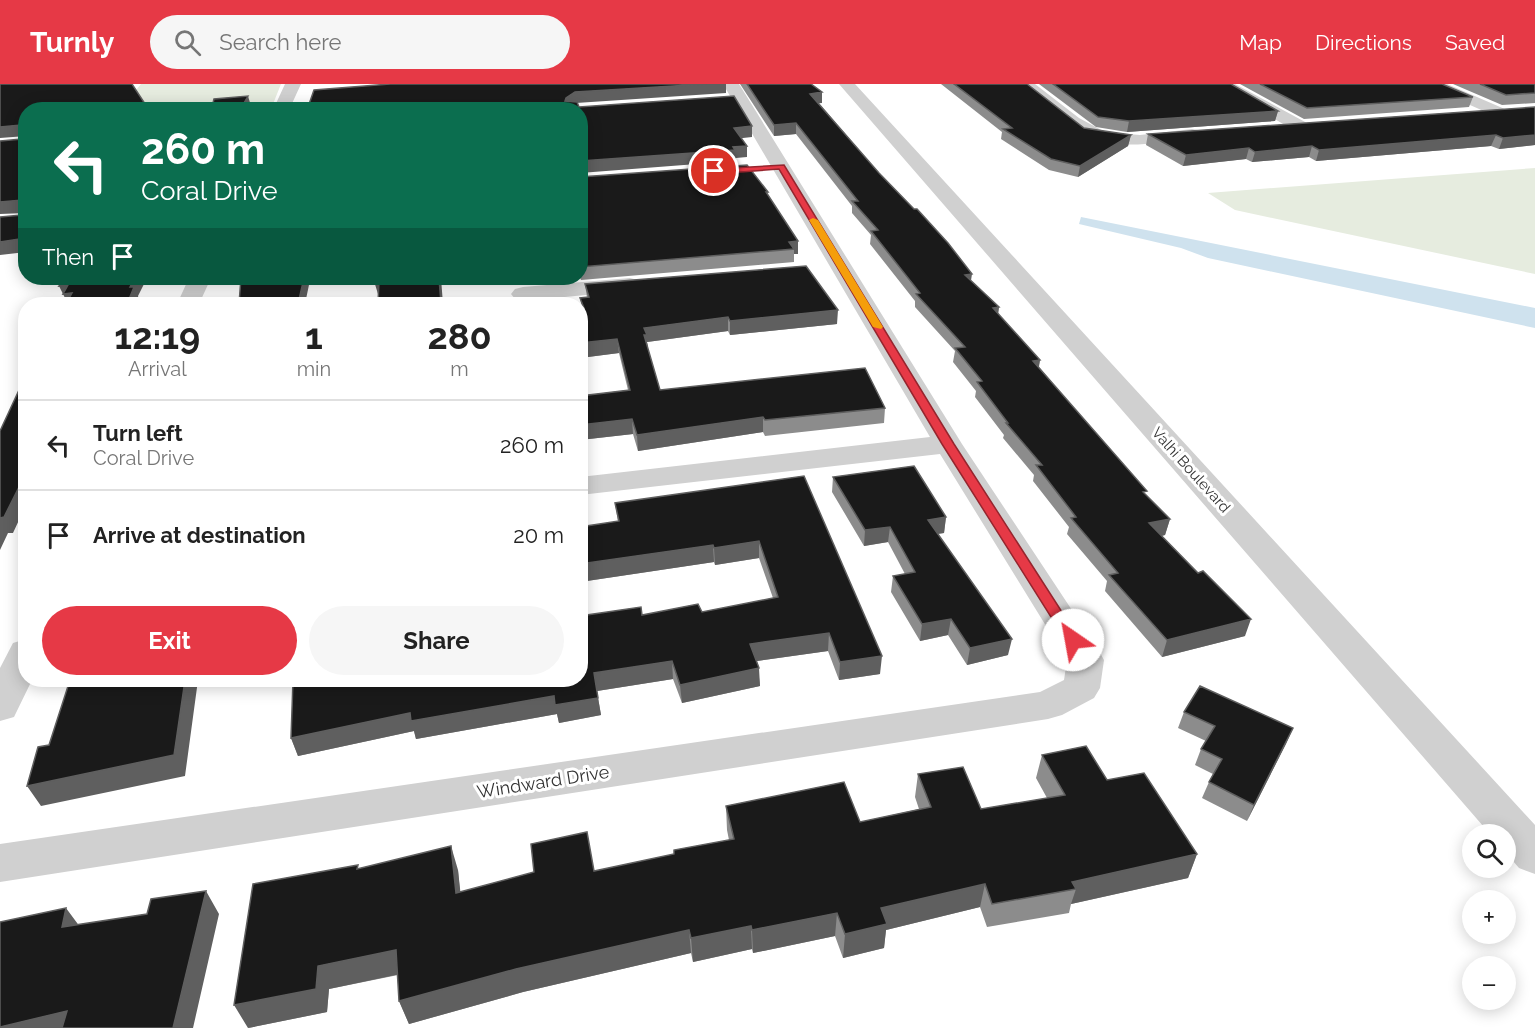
<!DOCTYPE html>
<html lang="en">
<head>
<meta charset="utf-8">
<style>
  :root { --surface:#fff; --page:#f6f6f6; --text:#222; --muted:#767676; --line:#e0e0e0; --accent:#e63946 }
  body { margin:0; font-family:Raleway,sans-serif; background:var(--page); color:var(--text); height:100vh; display:flex; flex-direction:column; font-size:22px; white-space:nowrap }
  * { box-sizing:border-box; margin:0 }
  p { font-size:20px; color:var(--muted) }
  .icon { flex:none; width:33px; height:33px; fill:none; stroke:currentColor; stroke-width:2; stroke-linecap:round; stroke-linejoin:round }
  .map { position:relative; flex:1; overflow:hidden }
  .drawer { position:absolute; left:18px; top:213px; width:570px; height:390px; display:flex; flex-direction:column; background:var(--surface); border-radius:24px; box-shadow:0 3px 15px #0003 }
  .drawer>* { flex:none }
  .banner { position:absolute; left:18px; top:18px; width:570px; height:183px; border-radius:24px; box-shadow:0 3px 15px #0003; background:#0b6e4f; color:#fff; overflow:hidden }
  .controls { position:absolute; left:1462px; top:740px; display:grid; gap:12px }
  .controls a { display:grid; place-items:center; width:54px; height:54px; border-radius:50%; background:var(--surface); box-shadow:0 3px 15px #0003; font-size:30px }
  .pin { position:absolute; display:grid; place-items:center; width:51px; height:51px; color:#fff; margin:-26px; border:3px solid #fff; border-radius:50%; box-shadow:0 2px 6px #0007 }
  .me { position:absolute; width:66px; margin:-33px; rotate:327deg; stroke-linejoin:round; filter:drop-shadow(0 0 4px #0008) }
  .turn { display:flex; align-items:center; gap:21px; height:126px; padding:0 24px; font-size:27px }
  .turn .icon { width:78px; height:78px; stroke-width:2.5 }
  .turn b { display:block; font-size:42px; line-height:51px }
  .then { display:flex; align-items:center; height:57px; padding:0 24px; background:#0003; gap:12px; font-size:22px }
  .eta { display:flex; justify-content:space-evenly; align-items:center; height:102px; text-align:center }
  .eta b { font-size:36px; font-weight:700; line-height:42px }
  .primary-button { display:flex; gap:12px; margin-top:auto; padding:12px 24px }
  .primary-button a { flex:1; height:69px; border-radius:36px; background:var(--accent); color:#fff; font-size:24px; font-weight:700; line-height:69px; text-align:center }
  .primary-button a+a { background:var(--page); color:var(--text) }
  ul { padding:0; list-style:none }
  li { display:flex; align-items:center; gap:18px; height:90px; padding:0 24px; border-top:2px solid var(--line) }
  li div { flex:1 }
  li b { display:block; font-size:22px }
  li em { font-style:normal }
  header { display:flex; align-items:center; gap:36px; box-sizing:border-box; height:84px; padding:0 30px; background:var(--accent); color:#fff }
  header strong { font-size:28px }
  nav { display:flex; gap:33px; margin-inline-start:auto; font-size:21px }
  .search { width:420px; height:54px; background:var(--page); display:flex; align-items:center; gap:15px; box-sizing:border-box; padding:0 21px; border-radius:33px; color:var(--muted); font-size:22px }
  .map>svg:first-child { display:block }
  .green { fill:#e6ecdf }
  .water { fill:#cfe2ee }
  .lines { fill:none; stroke-linecap:round; stroke-linejoin:round }
  .minor { fill:#d0d0d0; fill-rule:evenodd }
  .wall { fill:#8c8c8c }
  .shaded-wall { fill:#5f5f5f }
  .building { fill:#1a1a1a; stroke:#5f5f5f; stroke-width:1.5 }
  .route { fill:#e63946; stroke:#96252e; stroke-width:1.5 }
  .slow { fill:#f59e0b }
  .labels { text-anchor:middle; stroke-width:6; stroke-linejoin:round; paint-order:stroke }
  .street-label { font-size:15px; fill:#333; stroke:#fff }
  .near-street-label { font-size:18px; fill:#333; stroke:#fff }
</style>
</head>
<body>
<header>
<strong>Turnly</strong>
<div class="search"><svg class="icon" aria-label="search" viewBox="0 0 24 24"><circle cx="10" cy="10" r="6"/><path d="M15 15l6 6"/></svg>Search here</div>
<nav><a>Map</a><a>Directions</a><a>Saved</a></nav>
</header>
<div class="map">
<svg width="1535" height="944" viewBox="0 0 1535 944">
  <rect width="100%" height="100%" fill="#fff"/>
  <!-- green -->
  <path class="green" d="M141,0H281L273,20L186,25L176,20L122,23Z
    M1535,84V190L1235,126L1208,109Z"/>
  <!-- water -->
  <path class="water" d="M1081,133L1535,224V244L1208,174L1181,164L1079,140Z"/>
  <g class="lines">
    <!-- minor -->
    <path class="minor" d="M285,0H301L289,26H273Z
      M723,0H739L962,360L1099,567L1104,576L1100,604L1094,614L1062,631L1048,635L0,798V760L1040,608L1064,596L1067,576L940,370L580,411V393L930,353Z
      M839,0H855L1535,741V790L1519,784L1506,769V750H1490Z
      M1017,0H1035L1079,34L1105,48L1140,51L1192,45L1198,46L1201,50L1198,54L1192,55C1130,62 1100,70 1049,27C1039,19 1025,10 1017,0Z
      M1216,0H1235L1307,39L1309,43L1307,47H1295Z
      M1426,0H1447L1507,26L1509,29L1507,32H1495L1429,3Z
      M189,194H211L199,220H177Z
      M630,194L638,196L641,201L638,206L523,217L515,215L511,210L515,205L523,203Z
      M26,555V596H32L14,633L0,637V584L13,559Z"/>
  </g>
  <!-- wall -->
  <path class="wall" d="M740,0H811L822,8V19H819L971,197L999,223L998,230L1040,276L1039,283L1146,411L1170,435L1165,451L1162,452L1245,552L1162,573L1105,507L1107,497L1067,450L1069,443L1033,397L1034,391L1003,354L1004,351L975,313L976,307L953,278L955,267L915,223V217L870,160L871,151L852,129V122L796,50L774,52Z
    M941,0H1027L1084,44L1131,51L1128,62L1078,93L1049,86L1001,55L1002,48Z
    M1039,0H1231L1278,27L1275,37L1127,48L1096,43Z
    M1240,0H1442L1473,13L1469,23L1304,35Z
    M1453,0H1535V19L1502,21Z
    M1535,23V61L1499,65L1491,62L1316,77L1309,73L1252,78L1246,75L1183,82L1146,61L1148,50Z
    M580,93L768,111L798,157V170H794V178L581,196L580,193Z
    M585,200L837,240L730,251L728,247L647,258L648,265L660,306L885,324L884,339L765,352L763,348L638,367L633,350L580,356V312L628,306L619,269L580,274V224H582L580,214H587Z
    M804,392L880,590L839,596L828,567L757,577L760,602L682,619L673,595L597,607L601,631L559,639L557,630L416,655L414,647L298,672L291,654L642,531L702,528L773,514L759,474L715,481L714,478L580,498V443L618,438L615,419Z
    M833,393L946,433L944,449L938,450L1008,571L967,581L948,551L920,557L891,508L893,492L905,490L888,458L864,462L832,408Z
    M1184,628L1293,644L1247,737L1202,714L1209,698L1213,690L1195,681L1201,665L1206,657L1178,644Z
    M1042,671L1107,696L1197,770L1188,794L1071,820L1069,829L987,843L980,823L886,846L884,864L843,874L835,852L753,869L752,865L693,878L691,869L523,908L409,940L399,917L398,891L329,905L327,928L248,944L359,785L458,786L460,808L594,787L674,770L729,756L727,746L726,722L860,738L919,725L915,713L918,690L981,725L1047,714L1036,694Z"/>
  <!-- shaded-wall -->
  <path class="shaded-wall" d="M707,0H726V9L576,19L565,17L566,14L575,8Z
    M822,8V19L810,20V10Z
    M248,12L251,22L249,26H240Z
    M1278,27L1275,37L1127,48L1129,37Z
    M796,39V50L774,52V41Z
    M21,41L26,52L0,54V43Z
    M752,42V53L734,55V44Z
    M1131,51L1128,62L1078,93L1080,82Z
    M1496,51L1491,62L1316,77L1319,66Z
    M1535,51V61L1499,65L1503,54Z
    M747,62V73L736,74V77L580,89V77Z
    M1312,62L1309,73L1252,78L1255,68Z
    M1249,64L1246,75L1183,82L1186,71Z
    M22,116L26,129L0,130V118Z
    M26,154V168L0,171V158Z
    M798,157V170H794V165L789,158Z
    M972,190L970,203L965,191Z
    M135,194H147L138,212L139,216L138,220H127L130,203Z
    M304,194H328L310,196L305,220H298Z
    M439,194H441L443,220H441Z
    M379,196L382,209L378,210L374,197Z
    M68,201L72,209L68,220L59,202Z
    M999,223L997,237L993,224Z
    M838,226L837,240L730,251V237Z
    M728,233V247L647,258L648,265L645,266L644,244Z
    M617,255L619,269L580,274V259Z
    M1040,276L1037,291L1033,277Z
    M763,333V348L638,367L637,351Z
    M632,335L633,350L580,356V341Z
    M26,389V421L13,449H8L0,466V434Z
    M946,433L944,449L927,451L928,436Z
    M1170,435L1165,451L1145,455L1149,439Z
    M890,443L888,458L864,462L865,446Z
    M759,457V474L715,481L714,464Z
    M713,461L714,478L580,498V480Z
    M951,535L948,551L920,557L922,540Z
    M1251,535L1245,552L1162,573L1167,556Z
    M829,549L828,567L750,578V560Z
    M1012,555L1008,571L967,581L970,564Z
    M882,572L880,590L839,596L840,578Z
    M672,577L673,595L597,607L594,589Z
    M759,584L760,602L682,619L680,601Z
    M185,596H198L185,692L41,722L27,702Z
    M554,612L598,614L601,631L559,639L557,630L416,655L414,647L298,672L291,654L410,629Z
    M1293,644L1286,660L1247,737L1254,721Z
    M451,762L458,786L463,832L456,809Z
    M1197,770L1188,794L1071,820L1076,805L1072,798Z
    M985,800L980,823L886,846L884,864L843,874L845,850L881,824Z
    M206,807L219,830L193,944H173Z
    M66,824L83,847L62,843Z
    M837,829L835,852L753,869L752,846Z
    M751,842L752,865L693,878L691,854Z
    M689,846L691,869L523,908L409,940L399,917L516,885Z
    M396,866L405,889L329,905L327,928L248,944L234,921L318,882Z
    M67,927L81,944H0V943Z"/>
  <!-- building -->
  <path class="building" d="M0,0H132L149,26H26V154L0,158V133L22,131V116L0,118V57L22,55L24,53V43L21,41L0,43Z
    M390,0H707L575,8L566,14L565,17L577,18L579,23L734,12L752,42L734,44L747,62L733,63L735,66L580,77V26H307L314,6Z
    M747,0H811L822,8L810,10L879,89L914,125H917L948,159L972,190L965,191L999,223L993,224L1040,276L1033,277L1147,407L1143,408L1170,435L1149,439L1198,489L1203,487L1251,535L1167,556L1109,491L1118,489L1071,434L1076,433L1036,381H1042L1006,339H1008L977,298L982,297L955,264L965,263L916,210L920,209L871,147L878,146L852,117H858L796,39L774,41Z
    M954,0H1027L1084,44L1131,51L1080,82L1051,75L1003,45L1012,44Z
    M1053,0H1231L1278,27L1129,37L1098,33Z
    M1260,0H1442L1473,13L1307,24Z
    M1480,0H1535V9L1506,11Z
    M248,12L240,26H199L200,24L212,23L214,15Z
    M1535,23V51L1503,54L1496,51L1319,66L1312,62L1255,68L1249,64L1186,71L1148,50Z
    M747,81L768,108H766L798,157L789,158L794,165L580,183V93Z
    M806,182L838,226L730,237L728,233L644,244L647,251H644L660,306L865,284L885,324L765,336L763,333L637,351L632,335L580,341V312L630,306L617,255L580,259V224H584L580,214L589,213L585,200Z
    M65,194H135L130,203H134L127,220H66L72,209L63,210L68,201L59,202Z
    M241,194H304L298,220H239Z
    M375,194H439L441,220H378L379,196L374,197Z
    M26,291V389L4,433L0,434V347Z
    M914,382L946,433L928,436L1012,555L970,564L951,535L922,540L893,492L915,488L890,443L865,446L833,393Z
    M804,392L882,572L840,578L829,549L750,560L759,584L680,601L672,577L594,589L598,614L555,621L554,612L411,637L410,629L291,654L293,596H580V532L641,523L642,531L698,520L702,528L778,513L759,457L714,464L713,461L580,480V443L619,437L615,419Z
    M70,596H185L174,671L27,702L38,663L49,661Z
    M1200,602L1293,644L1254,721L1209,698L1222,675L1201,665L1215,642L1184,628Z
    M1086,662L1107,696L1144,689L1197,770L1072,798L1076,805L992,820L985,800L881,824L887,840L845,850L837,829L752,846L751,842L691,854L689,846L516,885L399,917L396,866L318,882L316,905L234,921L253,800L358,781L357,785L451,762L456,809L534,788L531,760L587,748L594,787L674,770V766L734,755L726,722L844,698L860,738L931,723L918,690L963,683L981,725L1065,711L1042,671Z
    M206,807L173,944H62L67,927L0,943V838L66,824L62,843L147,830L151,815Z"/>
  <!-- route -->
  <path class="route" d="M784,81L954,360L1078,553L1081,556L1078,560H1068L942,360L779,85L714,90L710,87L714,85Z"/>
  <!-- slow -->
  <path class="slow" d="M813,134L818,136L883,243L881,245L873,243L809,136Z"/>
  <g class="labels">
    <!-- street labels -->
    <g class="street-label">
      <text transform="translate(1191 386) rotate(48)" y="5">Valhi Boulevard</text>
    </g>
    <!-- near-street labels -->
    <g class="near-street-label">
      <text transform="translate(543 698) rotate(-9)" y="6">Windward Drive</text>
    </g>
  </g>
</svg>
<div class="controls">
<a><svg class="icon" aria-label="search" viewBox="0 0 24 24"><circle cx="10" cy="10" r="6"/><path d="M15 15l6 6"/></svg></a>
<a>+</a>
<a>−</a>
</div>
<div class="pin" style="left:714px;top:87px;background:#d93025"><svg class="icon" aria-label="arrive" viewBox="0 0 24 24"><path d="M6 21V4h12l-3 4 3 4H6"/></svg></div>
<svg class="me" style="left:1073px;top:556px" viewBox="-20 -20 40 40"><circle r="19" fill="#fff"/><path d="M0-13L10 11 0 6-10 11z" fill="#e63946"/></svg>
<div class="banner">
<div class="turn"><svg class="icon" aria-label="left" viewBox="0 0 24 24"><path d="M17 20v-9H6M10 6l-5 5 5 5"/></svg><div><b>260 m</b>Coral Drive</div></div>
<div class="then">Then<svg class="icon" aria-label="arrive" viewBox="0 0 24 24"><path d="M6 21V4h12l-3 4 3 4H6"/></svg></div>
</div>
<section class="drawer">
<div class="eta">
<div><b>12:19</b><p>Arrival</p></div>
<div><b>1</b><p>min</p></div>
<div><b>280</b><p>m</p></div>
</div>
<ul>
<li><svg class="icon" aria-label="left" viewBox="0 0 24 24"><path d="M17 20v-9H6M10 6l-5 5 5 5"/></svg><div><b>Turn left</b><p>Coral Drive</p></div><em>260 m</em></li>
<li><svg class="icon" aria-label="arrive" viewBox="0 0 24 24"><path d="M6 21V4h12l-3 4 3 4H6"/></svg><div><b>Arrive at destination</b></div><em>20 m</em></li>
</ul>
<div class="primary-button"><a>Exit</a><a>Share</a></div>
</section>
</div>
</body>
</html>
